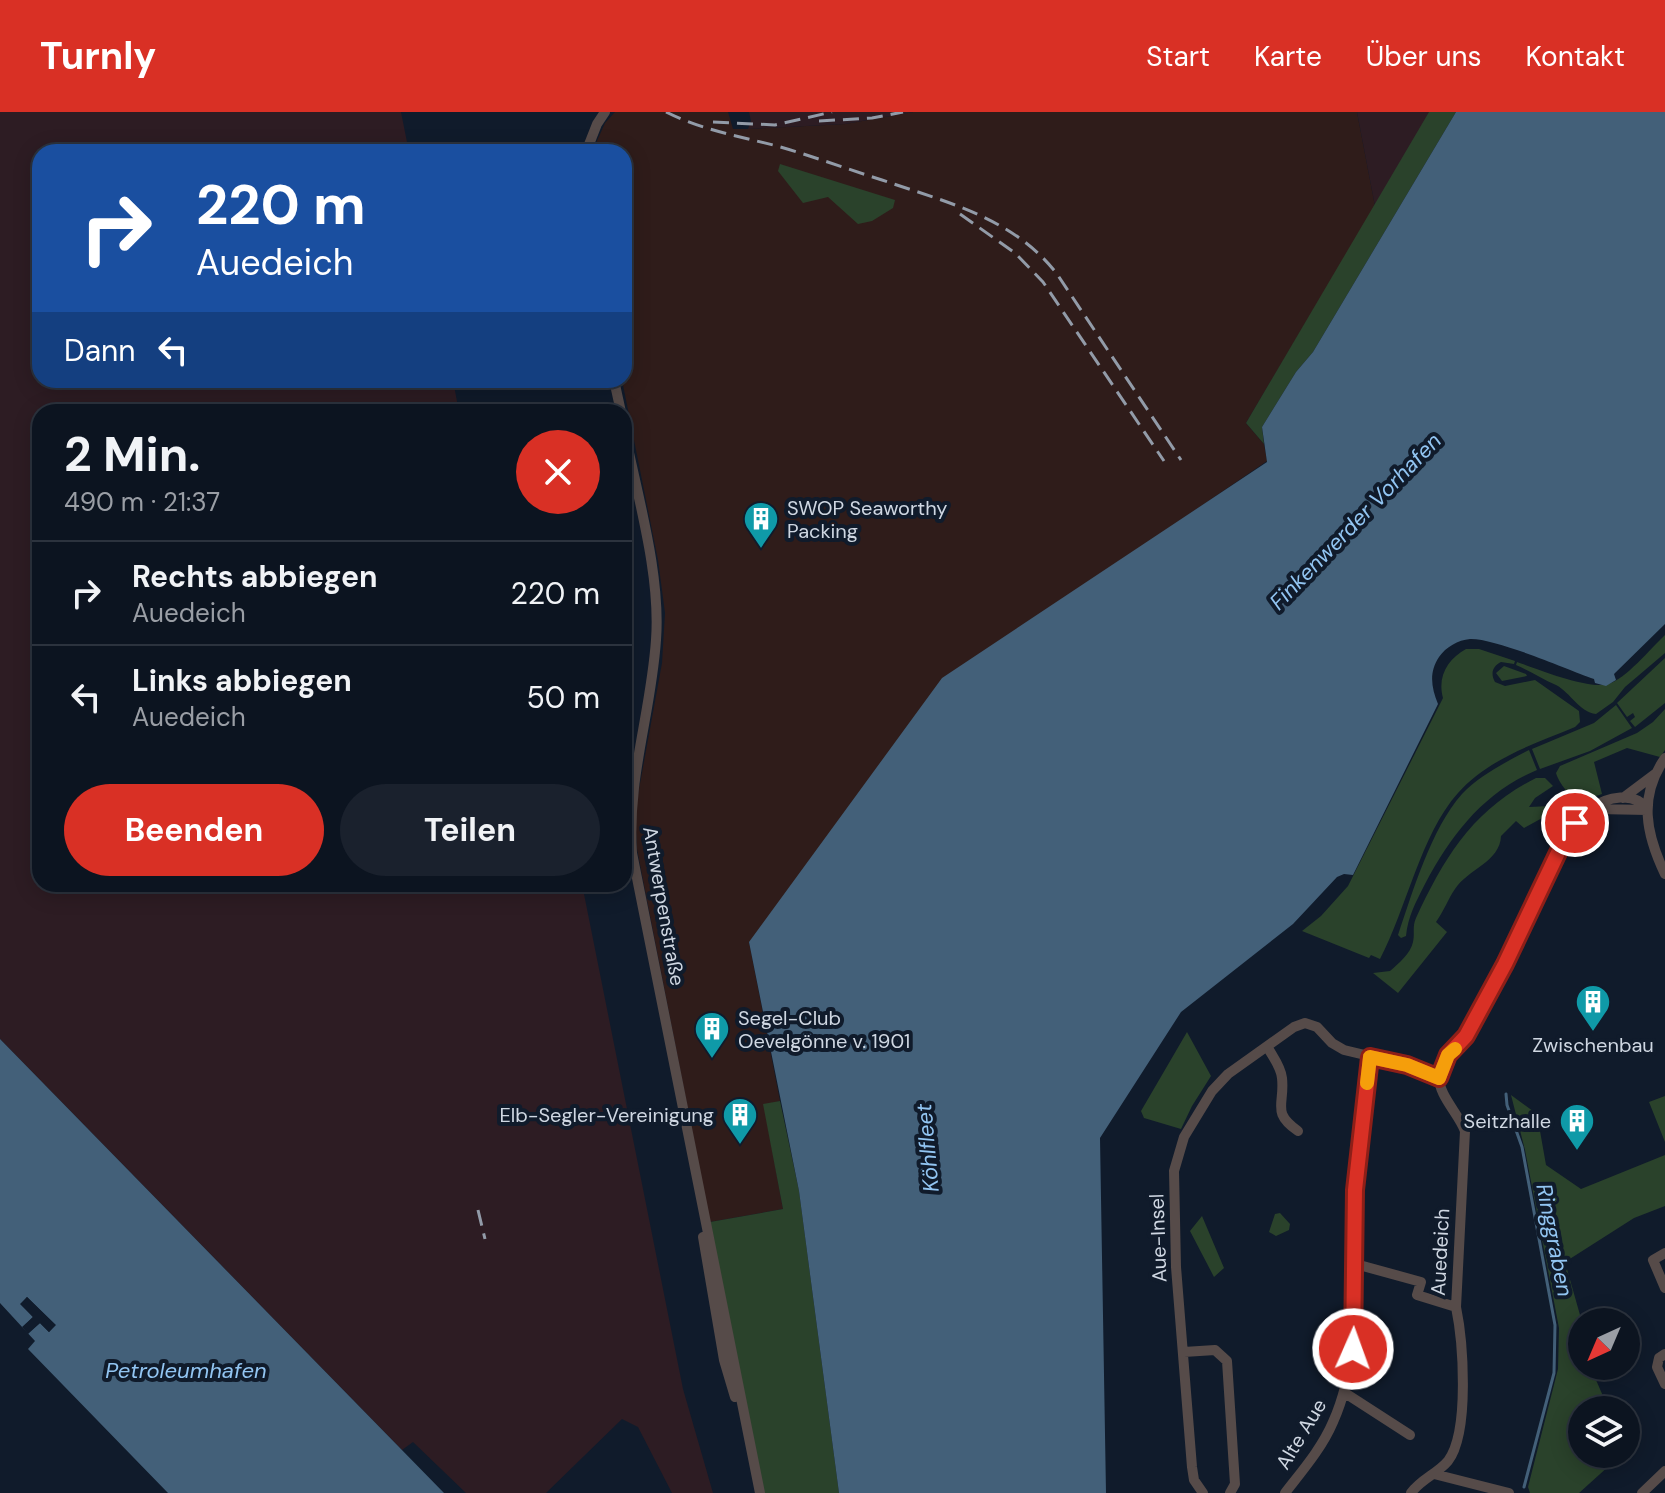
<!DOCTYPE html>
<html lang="de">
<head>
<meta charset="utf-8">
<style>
  :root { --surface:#0c1420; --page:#1a212d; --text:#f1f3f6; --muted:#9a9ea5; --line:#2c333e; --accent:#d93025 }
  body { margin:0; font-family:"DM Sans",sans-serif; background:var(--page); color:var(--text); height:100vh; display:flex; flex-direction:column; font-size:30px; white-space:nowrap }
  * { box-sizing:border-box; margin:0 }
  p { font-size:26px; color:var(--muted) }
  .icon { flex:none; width:44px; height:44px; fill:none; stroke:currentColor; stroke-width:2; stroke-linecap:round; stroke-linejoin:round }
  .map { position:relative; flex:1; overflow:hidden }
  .details { position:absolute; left:32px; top:292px; width:600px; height:488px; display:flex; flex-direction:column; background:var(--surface); border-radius:24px; box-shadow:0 4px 20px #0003,0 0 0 2px var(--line) }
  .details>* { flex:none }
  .hud { position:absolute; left:32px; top:32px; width:600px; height:244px; border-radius:24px; box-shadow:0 4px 20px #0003,0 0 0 2px var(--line); background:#1a4fa0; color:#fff; overflow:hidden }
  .needle { width:52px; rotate:224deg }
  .controls { position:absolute; left:1568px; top:1196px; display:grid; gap:16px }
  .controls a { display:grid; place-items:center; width:72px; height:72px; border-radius:50%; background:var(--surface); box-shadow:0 4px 20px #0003,0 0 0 2px var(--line); font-size:40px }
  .pin { position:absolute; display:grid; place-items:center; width:68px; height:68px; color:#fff; margin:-34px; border:4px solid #fff; border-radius:50%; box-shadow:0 2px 8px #0007 }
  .me { position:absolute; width:88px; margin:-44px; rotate:2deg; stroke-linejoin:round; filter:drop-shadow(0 0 6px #0008) }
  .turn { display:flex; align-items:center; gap:28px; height:168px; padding:0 32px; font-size:36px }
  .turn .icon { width:104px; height:104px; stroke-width:2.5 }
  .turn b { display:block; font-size:56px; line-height:68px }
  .then { display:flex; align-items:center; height:76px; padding:0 32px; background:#0003; gap:16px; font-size:30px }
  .round { display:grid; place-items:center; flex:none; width:84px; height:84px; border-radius:42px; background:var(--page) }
  .head { display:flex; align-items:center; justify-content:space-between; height:136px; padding:0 32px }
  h1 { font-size:48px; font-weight:700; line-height:60px }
  .action { display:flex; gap:16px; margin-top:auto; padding:16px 32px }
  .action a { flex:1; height:92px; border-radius:48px; background:var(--accent); color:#fff; font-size:32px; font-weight:700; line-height:92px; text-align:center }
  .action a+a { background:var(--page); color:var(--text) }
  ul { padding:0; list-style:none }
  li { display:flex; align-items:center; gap:24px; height:104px; padding:0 32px; border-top:2px solid var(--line) }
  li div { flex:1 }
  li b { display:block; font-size:30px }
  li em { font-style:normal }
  header { display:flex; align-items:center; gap:48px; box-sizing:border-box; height:112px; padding:0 40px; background:var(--accent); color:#fff }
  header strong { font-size:38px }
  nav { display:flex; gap:44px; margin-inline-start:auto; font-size:28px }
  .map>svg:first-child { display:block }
  .commercial { fill:#2f1c1a }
  .industrial { fill:#2d1c23 }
  .green { fill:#2a422b }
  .water { fill:#436079; fill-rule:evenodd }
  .pier { fill:#101b2b }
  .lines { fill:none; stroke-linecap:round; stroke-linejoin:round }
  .stream { stroke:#436079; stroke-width:3 }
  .minor { stroke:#564b49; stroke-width:10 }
  .rail { stroke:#929ba8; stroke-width:3; stroke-dasharray:16 8; stroke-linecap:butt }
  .route-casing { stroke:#8d1f18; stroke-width:20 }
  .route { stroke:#d93025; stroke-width:14 }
  .slow { stroke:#f59e0b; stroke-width:14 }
  .labels { text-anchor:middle; stroke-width:8; stroke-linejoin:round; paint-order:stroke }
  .poi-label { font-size:20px; fill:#cfd7e2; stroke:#101b2b; text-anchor:start }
  .street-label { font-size:20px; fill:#cfd7e2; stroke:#101b2b }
  .water-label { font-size:22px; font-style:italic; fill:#92c5f2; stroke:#101b2b }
</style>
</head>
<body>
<header>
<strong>Turnly</strong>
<nav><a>Start</a><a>Karte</a><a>Über uns</a><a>Kontakt</a></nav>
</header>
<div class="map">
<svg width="1665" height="1381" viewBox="0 0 1665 1381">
  <rect width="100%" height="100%" fill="#101b2b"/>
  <!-- commercial -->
  <path class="commercial" d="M615,0H728L733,17H748L845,12L913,0H1357L1375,94L1246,311L1264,332L1267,349L1144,433L749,830L780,989L764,993L783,1097L710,1110L637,737L635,699L662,551L665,501L658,448L622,268L624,40H592L605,11Z"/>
  <!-- industrial -->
  <path class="industrial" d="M0,0H401L409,40H40V268H453L459,300H40V772H582L683,1277L713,1381H672L638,1315L622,1307L546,1381H466L413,1330L402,1338L0,927Z
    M749,0H913L845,12L748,17L751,9Z
    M1357,0H1430L1375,94Z"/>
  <!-- green -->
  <path class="green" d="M1429,0H1456L1313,240L1296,260L1262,315L1264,332L1246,311Z
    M780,52L895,88L893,96L872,109L858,112L828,85L803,91L778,59Z
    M1665,523V541L1625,575L1613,590L1596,602C1579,600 1571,581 1556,573C1542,567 1530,559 1516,553L1517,550C1537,557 1589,578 1608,572C1625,568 1651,536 1665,523Z
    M1466,537H1479L1515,549L1514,552L1501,550C1493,554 1490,561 1495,570L1505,574L1535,568L1579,599L1580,610L1575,615C1534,632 1488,647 1458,681C1421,722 1406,798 1380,847L1371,843L1369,846L1302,819L1321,804L1348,774L1443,586C1437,564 1448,547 1466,537Z
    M1665,546V591L1635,615L1630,609L1635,605L1633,601L1627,605L1617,591Z
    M1504,554L1526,562L1527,564L1502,569L1496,561Z
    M1616,593L1632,616L1590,639L1540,657L1532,637L1594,611Z
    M1665,597V638L1660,645L1627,636L1594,650L1602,682L1581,689C1570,686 1559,671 1556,661L1560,654L1637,621L1653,610Z
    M1529,638L1537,658C1483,681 1452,722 1425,772C1416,790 1408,804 1406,824L1401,826L1398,823C1413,779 1431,717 1462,682C1480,663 1506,650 1529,638Z
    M1536,666H1545L1553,674L1535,686L1529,695L1551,694L1555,699L1524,716L1516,709L1501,724C1500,750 1468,757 1455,777C1448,787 1444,799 1436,810L1447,820L1398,881L1373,861L1390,859C1398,852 1411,841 1413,830C1415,821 1412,815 1416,806C1445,744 1473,698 1536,666Z
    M1187,920L1211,964L1192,994L1181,1017L1144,1006L1141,999Z
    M1511,983L1537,1002L1546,1053L1581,1077L1665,1043V1094L1634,1106L1565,1150L1582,1210V1254H1590L1609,1298H1582V1342H1599L1610,1353L1579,1381H1530L1528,1375L1558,1257L1559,1216L1525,1038Z
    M1665,984V1030L1649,990Z
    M780,989L799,1079L839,1381H764L710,1110L783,1097L763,992Z
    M1280,1101L1290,1112L1289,1118L1276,1124L1269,1120L1275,1102Z
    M1202,1104L1224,1156L1214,1165L1190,1119Z"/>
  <!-- water -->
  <path class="water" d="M1456,0H1665V512L1614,562L1616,568L1606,574L1595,571L1594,567C1566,557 1495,526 1470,527C1458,528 1446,535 1439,545C1429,560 1431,575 1438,592L1353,763L1344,762L1337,765L1293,812L1181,900L1100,1026L1106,1381H839L799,1079L749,830L942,566L1267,350L1262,315L1296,260L1313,240Z
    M0,927L444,1381H168L28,1237L35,1229L0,1191ZM27,1185L55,1213L49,1220L40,1211L28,1221L23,1215L33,1205L21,1192Z"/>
  <!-- pier -->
  <path class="pier" d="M27,1185L56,1213L49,1220L40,1211L28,1222L22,1215L33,1205L20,1192Z"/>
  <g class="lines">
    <!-- stream -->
    <path class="stream" d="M1506,982L1507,993L1522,1035L1555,1213L1554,1261L1524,1375"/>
    <!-- minor -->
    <path class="minor" d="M586,40L597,12L605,0
      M614,268L621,300
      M624,317C637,383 661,462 656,528C651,602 627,665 632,741L760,1381
      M1665,646C1638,685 1646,722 1665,762
      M1623,686L1655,662
      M1597,697L1647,698
      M1268,936C1273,945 1281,955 1282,966C1285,993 1271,1000 1298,1019
      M703,1125L724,1248L735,1285
      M1665,1141L1653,1148L1665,1176
      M1352,1151L1421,1170L1417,1183L1456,1195
      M1184,1240L1215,1238L1227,1249L1235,1372L1230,1381
      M1665,1242L1659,1246L1657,1255L1665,1272
      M1345,1281L1410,1323
      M1434,1362L1509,1381
      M1203,1381L1194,1368L1192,1355L1176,1155L1174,1059L1184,1025L1212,979L1228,962L1294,915L1305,911L1317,915L1332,931L1344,938L1407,953L1439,966
      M1285,1381C1302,1359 1322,1336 1333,1310C1363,1243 1352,1169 1354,1098C1356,1047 1364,996 1370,945
      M1411,1381C1421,1367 1437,1362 1448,1349C1470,1320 1463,1229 1456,1195L1465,1019C1459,1002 1438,983 1439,964C1440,947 1458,938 1465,924C1501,859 1534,793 1565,726C1572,716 1579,704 1590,697C1606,685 1636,678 1647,698
      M1642,1381L1665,1359"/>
    <!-- rail -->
    <path class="rail" d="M666,0C702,18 738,24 777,34C812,44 847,57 882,68C946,90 1014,106 1057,162L1181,348
      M819,9L872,6L903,0
      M713,10L775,13L832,0
      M960,102L1015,141L1043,170L1164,349
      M478,1098L485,1127"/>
  </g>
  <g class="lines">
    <defs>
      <path id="route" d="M1353,1237L1355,1078L1370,945L1407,953L1439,966L1448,943L1466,924L1505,852L1565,726L1575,711"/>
    </defs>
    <!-- route casing -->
    <use href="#route" class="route-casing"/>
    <!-- route -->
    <use href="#route" class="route"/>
    <!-- slow -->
    <path class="slow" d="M1367,971L1370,945L1407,953L1439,966L1448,943L1455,937"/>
  </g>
  <!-- icons -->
  <defs>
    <symbol id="building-pin" viewBox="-11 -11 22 30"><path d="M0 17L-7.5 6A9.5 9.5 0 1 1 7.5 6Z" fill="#0f9aa8" stroke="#101b2b"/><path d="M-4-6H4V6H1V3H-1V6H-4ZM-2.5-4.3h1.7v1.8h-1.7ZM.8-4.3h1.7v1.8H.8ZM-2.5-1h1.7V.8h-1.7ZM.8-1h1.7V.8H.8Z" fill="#fff"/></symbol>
  </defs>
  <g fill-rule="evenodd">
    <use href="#building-pin" x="741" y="387" width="40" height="54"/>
    <use href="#building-pin" x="1573" y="870" width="40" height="54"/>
    <use href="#building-pin" x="692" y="897" width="40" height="54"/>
    <use href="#building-pin" x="720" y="983" width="40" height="54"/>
    <use href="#building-pin" x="1557" y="989" width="40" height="54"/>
  </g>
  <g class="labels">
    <!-- poi labels -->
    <g class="poi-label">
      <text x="787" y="403">SWOP Seaworthy<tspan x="787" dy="23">Packing</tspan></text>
      <text x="738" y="913">Segel-Club<tspan x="738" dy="23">Oevelgönne v. 1901</tspan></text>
      <text x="1593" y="940" text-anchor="middle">Zwischenbau</text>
      <text x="714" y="1010" text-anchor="end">Elb-Segler-Vereinigung</text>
      <text x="1551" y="1016" text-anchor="end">Seitzhalle</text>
    </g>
    <!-- street labels -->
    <g class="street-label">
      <text transform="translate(664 794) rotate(80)" y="7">Antwerpenstraße</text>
      <text transform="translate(1158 1126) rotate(-92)" y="7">Aue-Insel</text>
      <text transform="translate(1440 1140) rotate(-87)" y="7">Auedeich</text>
      <text transform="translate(1301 1322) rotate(-59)" y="7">Alte Aue</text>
    </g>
    <!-- water labels -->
    <g class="water-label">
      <text transform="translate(1355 409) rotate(-46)" y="8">Finkenwerder Vorhafen</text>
      <text transform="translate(927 1036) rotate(-95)" y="8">Köhlfleet</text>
      <text transform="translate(1555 1128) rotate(79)" y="8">Ringgraben</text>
      <text x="186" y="1266">Petroleumhafen</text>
    </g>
  </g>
</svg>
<div class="controls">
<a><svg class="needle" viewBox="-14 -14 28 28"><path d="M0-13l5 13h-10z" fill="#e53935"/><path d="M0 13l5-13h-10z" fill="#9a9ea5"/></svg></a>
<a><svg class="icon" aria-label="layers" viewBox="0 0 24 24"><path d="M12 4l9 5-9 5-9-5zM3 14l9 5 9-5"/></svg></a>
</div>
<div class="pin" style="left:1575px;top:711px;background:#d93025"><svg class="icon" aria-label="arrive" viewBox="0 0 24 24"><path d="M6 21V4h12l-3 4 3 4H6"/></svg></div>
<svg class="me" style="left:1353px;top:1237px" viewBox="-20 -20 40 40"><circle r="17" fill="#d93025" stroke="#fff" stroke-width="3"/><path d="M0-11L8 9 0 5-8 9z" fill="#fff"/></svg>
<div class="hud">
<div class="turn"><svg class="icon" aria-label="right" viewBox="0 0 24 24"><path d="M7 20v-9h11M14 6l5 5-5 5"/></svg><div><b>220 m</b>Auedeich</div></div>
<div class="then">Dann<svg class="icon" aria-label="left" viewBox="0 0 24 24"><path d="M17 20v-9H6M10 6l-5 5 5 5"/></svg></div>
</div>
<section class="details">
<div class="head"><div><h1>2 Min.</h1><p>490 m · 21:37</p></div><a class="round" style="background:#d93025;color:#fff"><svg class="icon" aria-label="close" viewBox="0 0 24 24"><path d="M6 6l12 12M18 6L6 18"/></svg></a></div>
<ul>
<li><svg class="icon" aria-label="right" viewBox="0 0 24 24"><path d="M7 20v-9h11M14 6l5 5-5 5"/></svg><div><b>Rechts abbiegen</b><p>Auedeich</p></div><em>220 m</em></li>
<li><svg class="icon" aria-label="left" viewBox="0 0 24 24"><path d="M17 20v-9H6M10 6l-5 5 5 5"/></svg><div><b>Links abbiegen</b><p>Auedeich</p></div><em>50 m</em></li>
</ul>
<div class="action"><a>Beenden</a><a>Teilen</a></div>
</section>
</div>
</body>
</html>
